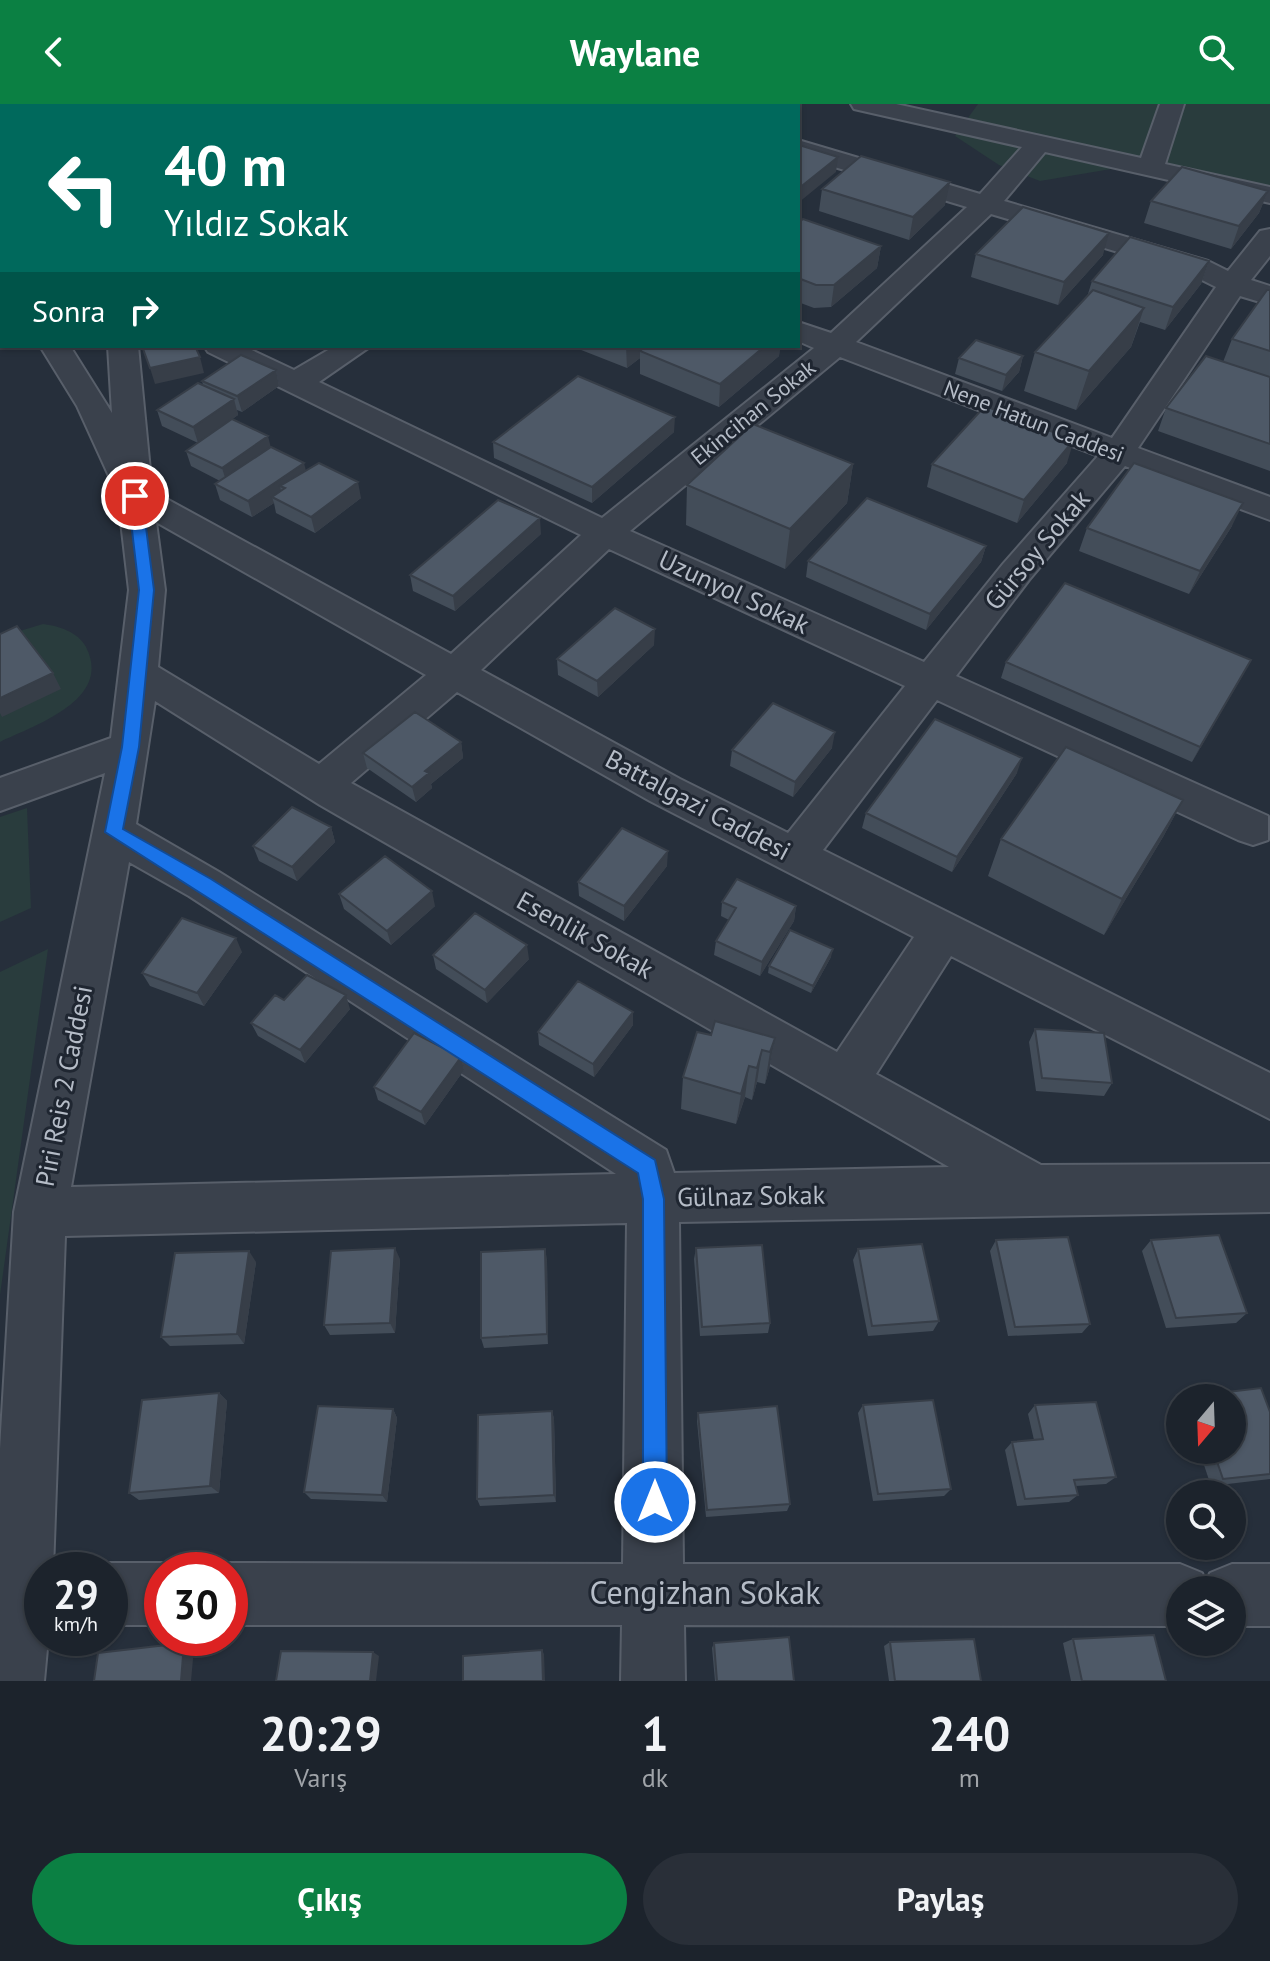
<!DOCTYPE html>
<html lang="tr">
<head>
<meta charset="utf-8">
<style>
  :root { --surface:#1c232c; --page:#292f38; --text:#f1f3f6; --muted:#a0a4a9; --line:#3a4048; --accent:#0b8043 }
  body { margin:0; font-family:"PT Sans",sans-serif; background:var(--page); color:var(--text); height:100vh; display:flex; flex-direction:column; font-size:30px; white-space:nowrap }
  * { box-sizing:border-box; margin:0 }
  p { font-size:26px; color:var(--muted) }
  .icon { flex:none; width:44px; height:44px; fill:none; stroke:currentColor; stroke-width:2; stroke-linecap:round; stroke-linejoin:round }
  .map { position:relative; height:1577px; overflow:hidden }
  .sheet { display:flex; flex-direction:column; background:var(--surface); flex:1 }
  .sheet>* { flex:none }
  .banner { position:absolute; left:0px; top:0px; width:800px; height:244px; box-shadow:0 2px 6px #0004,0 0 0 2px var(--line); background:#00695c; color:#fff; overflow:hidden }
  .needle { width:52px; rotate:199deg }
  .buttons { position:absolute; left:1166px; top:1280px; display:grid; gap:16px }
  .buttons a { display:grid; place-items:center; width:80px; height:80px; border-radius:50%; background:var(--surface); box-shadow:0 2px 6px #0004,0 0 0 2px var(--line); font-size:40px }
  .speed { position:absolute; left:24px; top:1448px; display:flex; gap:16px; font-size:40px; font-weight:700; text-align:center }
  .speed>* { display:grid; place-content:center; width:104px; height:104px; border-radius:50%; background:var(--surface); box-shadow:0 2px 6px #0004,0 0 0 2px var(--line); line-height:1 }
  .speed small { font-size:20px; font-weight:400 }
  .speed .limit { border:12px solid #d22; background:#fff; color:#111 }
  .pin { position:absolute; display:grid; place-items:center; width:68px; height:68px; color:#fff; margin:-34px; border:4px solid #fff; border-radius:50%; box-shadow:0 2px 8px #0007 }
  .me { position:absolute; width:88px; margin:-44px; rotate:0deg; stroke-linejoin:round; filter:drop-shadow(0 0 6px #0008) }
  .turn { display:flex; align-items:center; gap:28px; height:168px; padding:0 32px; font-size:36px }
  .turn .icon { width:104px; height:104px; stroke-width:2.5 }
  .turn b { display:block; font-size:56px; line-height:68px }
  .then { display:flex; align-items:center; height:76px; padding:0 32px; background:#0003; gap:16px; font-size:30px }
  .eta { display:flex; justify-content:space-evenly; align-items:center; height:136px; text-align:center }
  .eta b { font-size:48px; font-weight:700; line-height:56px }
  .primary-button { display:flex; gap:16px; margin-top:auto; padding:16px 32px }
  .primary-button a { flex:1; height:92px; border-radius:48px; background:var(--accent); color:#fff; font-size:32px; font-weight:700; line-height:92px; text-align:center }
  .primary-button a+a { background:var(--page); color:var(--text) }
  header { display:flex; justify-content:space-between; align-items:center; height:104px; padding:0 32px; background:var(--accent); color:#fff; font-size:36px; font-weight:700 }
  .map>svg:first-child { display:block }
  .green { fill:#293c3d }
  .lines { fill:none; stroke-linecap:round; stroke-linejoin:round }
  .street-casing { stroke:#585f6a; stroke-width:4 }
  .street { fill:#3a414c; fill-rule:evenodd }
  .wall { fill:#434d59 }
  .shaded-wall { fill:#373e48 }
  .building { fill:#4e5967; stroke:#373e48; stroke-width:2 }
  .route { fill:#1a73e8; stroke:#114b97; stroke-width:2 }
  .labels { text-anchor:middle; stroke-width:6; stroke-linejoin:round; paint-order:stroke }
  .far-street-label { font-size:22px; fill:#b5bcc7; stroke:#1f2631 }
  .street-label { font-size:26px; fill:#b5bcc7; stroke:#1f2631 }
  .near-street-label { font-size:32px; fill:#b5bcc7; stroke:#1f2631 }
</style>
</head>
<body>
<header><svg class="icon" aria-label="back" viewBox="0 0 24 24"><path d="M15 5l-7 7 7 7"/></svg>Waylane<svg class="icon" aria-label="search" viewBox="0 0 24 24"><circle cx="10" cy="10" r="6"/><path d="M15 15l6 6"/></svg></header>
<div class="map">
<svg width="1270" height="1577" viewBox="0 0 1270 1577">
  <rect width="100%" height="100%" fill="#262f3b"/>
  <!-- green -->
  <path class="green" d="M978,0H1270V95L1117,64L1040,77L999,61L955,32Z
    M43,520C59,522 78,528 86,543C113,596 35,621 0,638V533Z
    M27,704L31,804L0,818V713Z
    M48,845L0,1191V868Z"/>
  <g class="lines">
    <defs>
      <path id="street" d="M851,0H896L1141,54L1160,0H1184L1165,60L1270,83V99L1045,48L1004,97L1208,157L1228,167L1260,127L1270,125V152L1251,176L1270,182V201L1240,192L1138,344L1270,393V416L1125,362L1029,476L956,572L1268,712V736L1253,741L1238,736L937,596L823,746L1270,969V1015L951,852L876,970L1041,1061L1270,1060V1108L679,1118L683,1460H1180L1202,1469L1206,1480L1210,1469L1232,1460H1270V1522H1232V1486H1180V1522L684,1521L685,1577H621L622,1521H230V1466H214L230,1459L623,1460L627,1119L65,1132L53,1466H42V1534H48L44,1577H0V1345L14,1108L105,669L0,707V674L111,634L129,486L118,392L77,302L40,242H70L112,309L108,242H138L152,387L451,550L581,431L208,248L204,242H243L294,266L335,242H371L319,278L602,414L814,244L798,237V218L831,229L967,103L798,52V36L980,90L1022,43L854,5ZM991,110L1188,169L1216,183L1112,334L856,238ZM840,253L1098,352L1003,460L924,558L630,427ZM156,418L426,571L319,660L158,563L165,486ZM609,445L905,582L788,729L680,675L481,566ZM457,588L650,697L914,833L837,948L351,679ZM155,597L320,701L949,1063L674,1069L666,1046L219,768L136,720ZM129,758L189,792L616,1070L71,1083Z
        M0,128H2V145H0Z
        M0,162L2,163V182L0,181Z
        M110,1459H162L178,1466H162V1521H110V1466H94Z"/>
    </defs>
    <!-- street casing -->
    <use href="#street" class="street-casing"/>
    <!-- street -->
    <use href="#street" class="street"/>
  </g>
  <!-- wall -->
  <path class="wall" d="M27,0H213V2H28Z
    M260,0H449L450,2H261Z
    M465,0H545L542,2H471Z
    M822,85L945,101L909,136L819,107Z
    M1268,87L1259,109L1231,145L1144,119L1151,97Z
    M798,119L881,142L877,164L831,203L814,204L798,198Z
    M976,150L1103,151L1058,201L971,173Z
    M1209,157L1201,180L1165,226L1140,218L1131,243L1076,306L1024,287L1035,248L1087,193L1092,177Z
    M1270,186V367L1158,327L1166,304L1223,258L1232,235Z
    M571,242H780L779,252L719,303L640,270V254L627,264Z
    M1023,252L1019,268L1002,287L955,270L959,254Z
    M276,266L279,282L242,308L237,306L238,311L212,329L270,343L306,367L361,394L315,429L276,409L274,399L252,413L220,396L215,380L220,377L191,362L186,347L198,339L162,322L157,306L203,281L202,277Z
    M674,328L592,399L494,354L493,338Z
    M1067,359L1017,419L927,383L932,360Z
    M853,360L847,399L785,465L686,421L687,381Z
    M1232,422L1189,490L1079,447L1087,424Z
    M541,430L455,507L413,487L410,471Z
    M986,442L981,458L926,526L806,473L808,457Z
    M654,541L598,593L558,571L557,555Z
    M1251,556L1192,658L1001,574L1006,558Z
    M461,638L463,654L431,680L432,684L416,698L367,664L363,649Z
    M832,644L793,693L730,662L732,646Z
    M1017,669L952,768L862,724L866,709Z
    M1183,696L1163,733L1104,831L988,772L1001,735Z
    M331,723L335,738L297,777L259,757L253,742Z
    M667,762L624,817L579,792L578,778Z
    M339,790L435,802L391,841L344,805Z
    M722,798L796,802L794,817L760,872L714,851L716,837L729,816L721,812Z
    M242,848L204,902L150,882L142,869Z
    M433,851L529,855L487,899L436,865Z
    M831,853L811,889L768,869L769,862Z
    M284,896L350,905L305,959L258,932L251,919Z
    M633,908V921L594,973L539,941L538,928Z
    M1035,925L1112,979L1104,992L1036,987L1029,938Z
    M711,931L775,934L769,966L765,980L757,978L752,996L745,993L736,1020L681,1005L683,973Z
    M461,953L464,966L425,1021L378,996L374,983Z
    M996,1136L1090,1220L1082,1229L1008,1232L990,1147Z
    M1151,1136L1247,1209L1236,1219L1166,1224L1142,1147Z
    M696,1144L770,1219L768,1229L700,1232L694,1155Z
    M858,1145L939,1217L933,1227L868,1232L853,1156Z
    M400,1155L395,1229L330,1231L324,1221Z
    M547,1155L548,1240L484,1244L481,1234Z
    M256,1158L244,1240L170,1242L161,1233Z
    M1261,1284L1270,1308V1375L1211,1382L1199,1346H1232V1294H1191L1194,1292Z
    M219,1289L227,1297L219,1389L139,1396L129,1389Z
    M863,1301L951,1385L944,1392L873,1397L858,1309Z
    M1035,1301L1116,1373L1106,1380L1076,1382L1078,1391L1069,1398L1017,1402L1005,1346L1012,1338L1034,1336L1028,1310Z
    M393,1305L397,1314L387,1398L311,1395L304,1388Z
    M552,1307L554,1315L556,1398L480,1402L477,1395Z
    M698,1309L790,1400L787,1407L706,1413L697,1317Z
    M1073,1535L1166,1577H1071L1063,1539Z
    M890,1538L981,1577H889L884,1542Z
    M714,1539L794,1577H715L712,1544Z"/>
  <!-- shaded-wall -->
  <path class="shaded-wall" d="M320,0H364L360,2H316Z
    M520,0H545L542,2H520Z
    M838,53L836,68L798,99V85Z
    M950,78L945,101L909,136L913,113Z
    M1268,87L1259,109L1231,145L1239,122Z
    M1109,129L1103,151L1058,201L1064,178Z
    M881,142L877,164L831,203L834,181Z
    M1209,157L1201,180L1165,226L1173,203Z
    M1144,204L1131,243L1076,306L1089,267Z
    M626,242H655L640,247V254L627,264Z
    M765,242H780L779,252L719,303L720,280Z
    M1023,252L1019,268L1002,287L1006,271Z
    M200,253L204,269L155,280L150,264Z
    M276,266L279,282L242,308L237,292Z
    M234,295L238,311L198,339L193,323Z
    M675,313L674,328L592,399V383Z
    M268,332L272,348L227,380L222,364Z
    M1074,336L1067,359L1017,419L1024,396Z
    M304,359L308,375L285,384L280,382L282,392L272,393L274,399L252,413L248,397Z
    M853,360L847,399L785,465L790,425Z
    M358,378L361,394L315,429L311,413Z
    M1243,399L1232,422L1189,490L1200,467Z
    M540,414L541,430L455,507L453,492Z
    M986,442L981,458L926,526L930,510Z
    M655,525L654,541L598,593L597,577Z
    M1251,556L1243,571L1192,658L1200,643Z
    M53,569L61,585L2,613L0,609V594Z
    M835,628L832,644L793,693L795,678Z
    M461,638L463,654L431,680L432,684L416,698L412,683L425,667Z
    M1022,654L1017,669L952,768L957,753Z
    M1183,696L1163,733L1104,831L1122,795Z
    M331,723L335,738L297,777L292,763Z
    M668,747L667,762L624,817V802Z
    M432,787L435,802L391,841L387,827Z
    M796,802L794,817L760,872L762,858Z
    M236,834L242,848L204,902L197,889Z
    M527,841L529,855L487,899L485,886Z
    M833,845L831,853L811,889L813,882Z
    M346,891L350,905L305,959L300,946Z
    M633,908V921L594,973L593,960Z
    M775,934L769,966L765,980L770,948Z
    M762,946L757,978L752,996L757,964Z
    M461,953L464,966L425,1021L421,1008Z
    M749,962L745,993L736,1020L741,990Z
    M395,1144L400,1155L395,1229L390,1219Z
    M545,1145L547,1155L548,1240L547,1230Z
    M249,1147L256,1158L244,1240L237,1230Z
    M219,1289L227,1297L219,1389L210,1382Z
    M393,1305L397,1314L387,1398L382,1391Z
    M552,1307L554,1315L556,1398L554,1391Z
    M184,1539L194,1544L191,1577H181Z
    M542,1546L544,1550L545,1577H543Z
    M373,1548L379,1552L376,1577H370Z"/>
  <!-- building -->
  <path class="building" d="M66,0H139L135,2H72Z
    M150,0H209L205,2H146Z
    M341,0H442L438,2H337Z
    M558,0H667L664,2H555Z
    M799,41L838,53L798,85V42Z
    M861,52L950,78L913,113L822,85Z
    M1182,63L1268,87L1239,122L1151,97Z
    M1023,103L1109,129L1064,178L976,150Z
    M803,115L881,142L834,181H816L798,174V119Z
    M1130,133L1209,157L1173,203L1092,177Z
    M1093,186L1144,204L1089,267L1035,248Z
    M1267,186H1270V247L1232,235Z
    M976,236L1023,252L1006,271L959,254Z
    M142,242H195L200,253L150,264Z
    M646,242H765L720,280L640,247Z
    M241,251L276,266L237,292L202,277Z
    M1206,252L1270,273V340L1166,304Z
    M578,272L675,313L592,383L493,338Z
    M198,279L234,295L193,323L157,306Z
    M985,302L1074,336L1024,396L932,360Z
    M232,315L268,332L222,364L186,347Z
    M753,320L853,360L790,425L687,381Z
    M271,343L304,359L248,397L215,380Z
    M319,359L358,378L311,413L272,393L285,384L280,382Z
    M1134,359L1243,399L1200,467L1087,424Z
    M867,394L986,442L930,510L808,457Z
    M498,396L540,414L453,492L410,471Z
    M1065,479L1251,556L1200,643L1006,558Z
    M615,504L655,525L597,577L557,555Z
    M17,522L53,569L0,594V530Z
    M773,599L835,628L795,678L732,646Z
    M415,608L461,638L425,667L429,669L412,683L363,649Z
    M935,615L1022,654L957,753L866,709Z
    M1066,643L1183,696L1122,795L1001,735Z
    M292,703L331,723L292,763L253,742Z
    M622,724L668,747L624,802L578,778Z
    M385,752L432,787L387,827L339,790Z
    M737,775L796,802L762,858L716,837L736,804L722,798Z
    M475,809L527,841L485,886L433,851Z
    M182,814L236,834L197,889L142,869Z
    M790,826L833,845L813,882L769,862Z
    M307,871L346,891L300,946L251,919L275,891L284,896Z
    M578,877L633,908L593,960L538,928Z
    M715,917L775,934L770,948L762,946L757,964L749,962L741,990L683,973L697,928L711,931Z
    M1035,925L1104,929L1112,979L1042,974Z
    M414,929L461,953L421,1008L374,983Z
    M1219,1131L1247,1209L1176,1214L1151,1136Z
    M1068,1133L1090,1220L1015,1223L996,1136Z
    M922,1140L939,1217L872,1222L858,1145Z
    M762,1141L770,1219L702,1223L696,1144Z
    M395,1144L390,1219L324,1221L331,1147Z
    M545,1145L547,1230L481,1234V1148Z
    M249,1147L237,1230L161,1233L175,1149Z
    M1261,1284L1270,1308V1370L1223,1375L1213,1346H1232V1294H1194V1292Z
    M219,1289L210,1382L129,1389L142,1296Z
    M933,1296L951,1385L878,1390L863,1301Z
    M1096,1298L1116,1373L1074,1376L1078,1391L1025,1395L1012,1338L1043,1335L1035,1301Z
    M318,1302L393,1305L382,1391L304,1388Z
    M777,1302L790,1400L707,1406L698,1309Z
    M552,1307L554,1391L477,1395L478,1311Z
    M1154,1531L1166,1577H1082L1073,1535Z
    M789,1533L794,1577H717L714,1539Z
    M974,1535L981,1577H895L890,1538Z
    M184,1539L181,1577H94L98,1549Z
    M542,1546L543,1577H463V1552Z
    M281,1547L373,1548L370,1577H276Z"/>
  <!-- route -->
  <path class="route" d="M135,387L142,392L154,486L139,643L123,725L211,775L655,1056L664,1095L667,1398L664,1406L655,1410L647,1406L643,1398V1095L638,1069L105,728L122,643L139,486L128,392Z"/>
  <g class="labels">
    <!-- far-street labels -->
    <g class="far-street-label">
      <text transform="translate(753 308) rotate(-39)" y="8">Ekincihan Sokak</text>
      <text transform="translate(1034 317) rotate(21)" y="8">Nene Hatun Caddesi</text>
    </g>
    <!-- street labels -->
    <g class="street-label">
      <text transform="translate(1037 446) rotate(-50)" y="9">Gürsoy Sokak</text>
      <text transform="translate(734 488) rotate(25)" y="9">Uzunyol Sokak</text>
      <text transform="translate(698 701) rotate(28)" y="9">Battalgazi Caddesi</text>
      <text transform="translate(585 831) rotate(29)" y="9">Esenlik Sokak</text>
      <text transform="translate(64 982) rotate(-79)" y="9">Piri Reis 2 Caddesi</text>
      <text transform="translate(751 1092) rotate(-1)" y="9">Gülnaz Sokak</text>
    </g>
    <!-- near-street labels -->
    <g class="near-street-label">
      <text x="705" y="1500">Cengizhan Sokak</text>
    </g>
  </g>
</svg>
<div class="buttons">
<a><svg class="needle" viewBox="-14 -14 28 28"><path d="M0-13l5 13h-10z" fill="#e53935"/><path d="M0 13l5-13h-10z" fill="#a0a4a9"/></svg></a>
<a><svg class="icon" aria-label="search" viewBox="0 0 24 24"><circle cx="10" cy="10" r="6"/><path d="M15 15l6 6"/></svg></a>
<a><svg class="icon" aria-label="layers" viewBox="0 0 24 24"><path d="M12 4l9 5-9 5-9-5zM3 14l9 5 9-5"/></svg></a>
</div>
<div class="speed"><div>29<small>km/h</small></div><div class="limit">30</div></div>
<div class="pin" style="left:135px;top:392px;background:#d93025"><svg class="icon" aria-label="arrive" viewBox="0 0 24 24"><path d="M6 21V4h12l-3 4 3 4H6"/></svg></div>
<svg class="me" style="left:655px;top:1398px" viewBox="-20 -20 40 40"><circle r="17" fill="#1a73e8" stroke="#fff" stroke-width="3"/><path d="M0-11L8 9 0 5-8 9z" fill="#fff"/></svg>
<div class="banner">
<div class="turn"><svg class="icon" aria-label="left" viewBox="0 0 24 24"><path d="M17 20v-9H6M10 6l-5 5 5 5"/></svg><div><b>40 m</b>Yıldız Sokak</div></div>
<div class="then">Sonra<svg class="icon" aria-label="right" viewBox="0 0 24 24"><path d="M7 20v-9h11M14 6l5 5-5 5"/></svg></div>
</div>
</div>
<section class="sheet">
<div class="eta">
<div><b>20:29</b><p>Varış</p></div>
<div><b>1</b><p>dk</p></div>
<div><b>240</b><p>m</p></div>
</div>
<div class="primary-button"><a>Çıkış</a><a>Paylaş</a></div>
</section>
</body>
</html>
